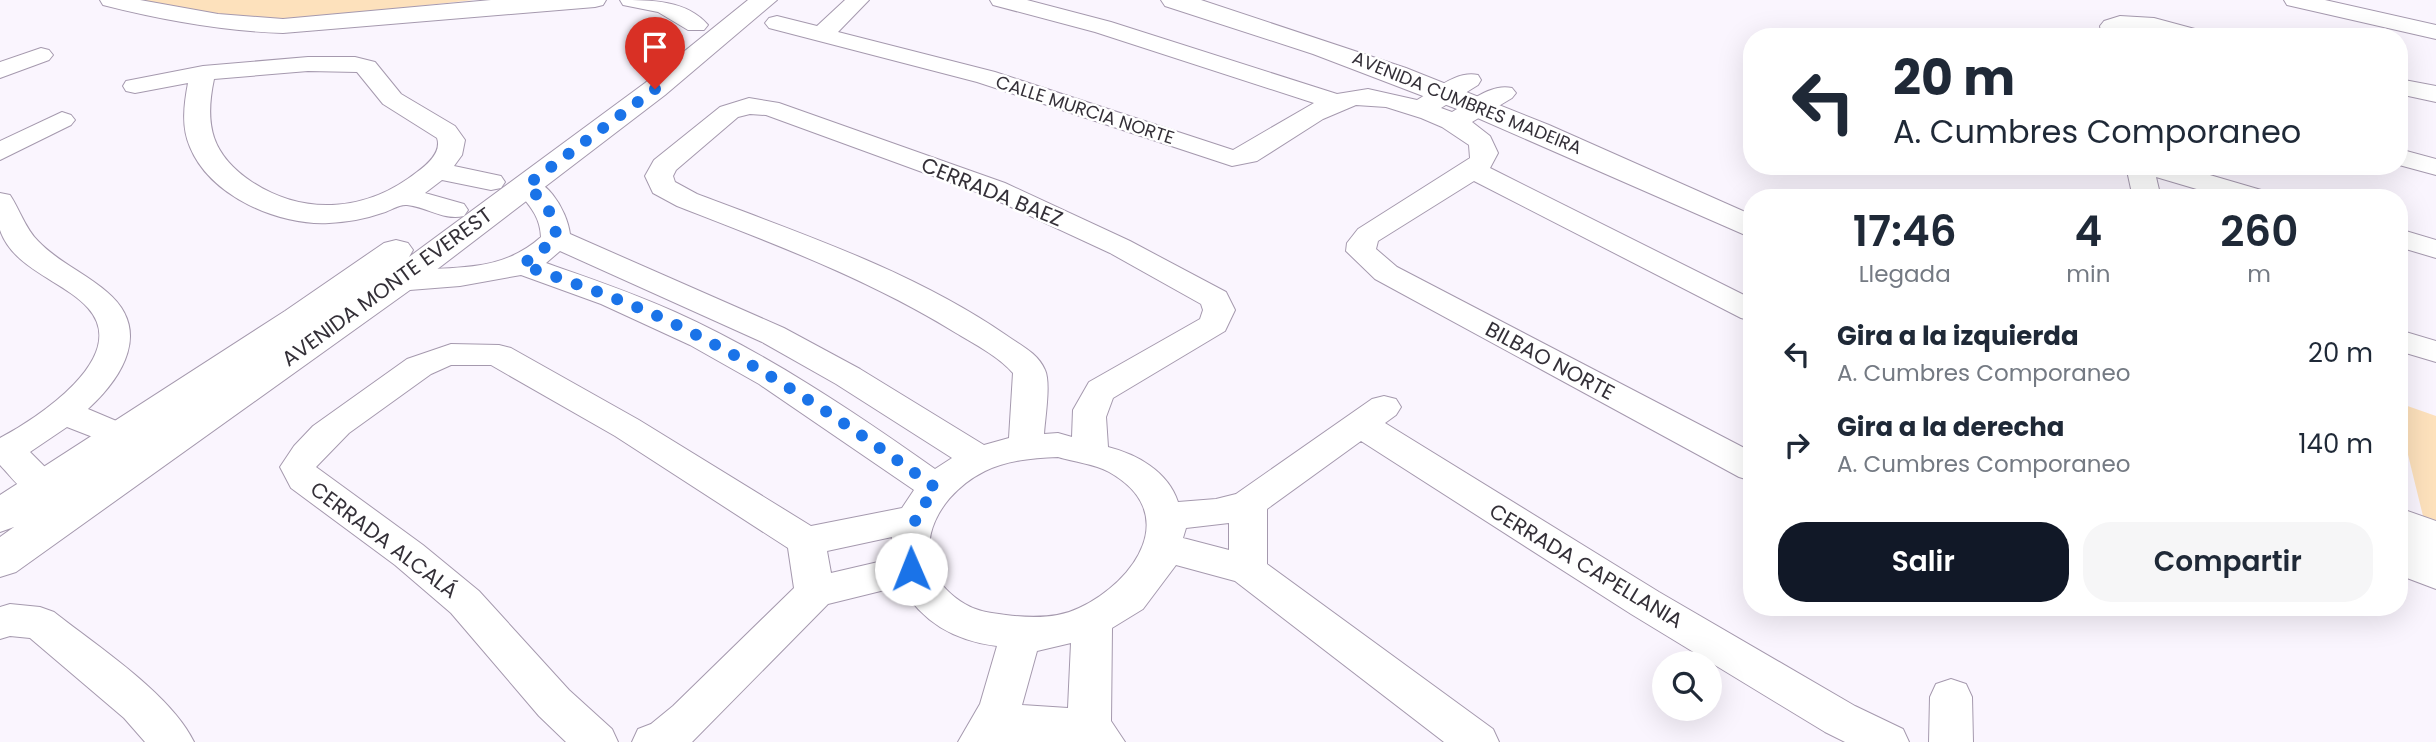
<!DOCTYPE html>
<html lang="es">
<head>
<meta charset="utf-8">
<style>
  :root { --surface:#fff; --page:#f6f6f7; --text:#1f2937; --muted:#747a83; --accent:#111827 }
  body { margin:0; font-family:Poppins,sans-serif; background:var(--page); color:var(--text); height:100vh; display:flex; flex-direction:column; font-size:26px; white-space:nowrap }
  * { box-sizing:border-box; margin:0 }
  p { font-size:23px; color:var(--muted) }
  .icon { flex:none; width:38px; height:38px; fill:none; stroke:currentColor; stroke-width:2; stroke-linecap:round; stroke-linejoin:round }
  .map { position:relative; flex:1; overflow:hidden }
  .sheet { position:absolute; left:1743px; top:189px; width:665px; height:427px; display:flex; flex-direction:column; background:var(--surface); border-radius:28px; box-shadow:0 7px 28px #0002 }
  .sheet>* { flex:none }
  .hud { position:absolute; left:1743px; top:28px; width:665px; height:147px; border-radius:28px; box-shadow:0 7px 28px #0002; background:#fff; color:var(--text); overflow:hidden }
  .controls { position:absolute; left:1652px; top:651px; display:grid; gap:14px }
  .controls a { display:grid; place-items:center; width:70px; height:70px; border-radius:50%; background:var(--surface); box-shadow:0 7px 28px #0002; font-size:35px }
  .pin { position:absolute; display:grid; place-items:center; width:60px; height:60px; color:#fff; margin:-72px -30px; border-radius:50% 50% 50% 0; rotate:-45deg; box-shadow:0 0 7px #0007 }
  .pin .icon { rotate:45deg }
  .me { position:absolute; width:77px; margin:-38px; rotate:359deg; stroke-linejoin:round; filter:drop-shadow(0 0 5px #0008) }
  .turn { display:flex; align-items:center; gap:24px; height:147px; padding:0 35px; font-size:32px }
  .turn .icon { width:91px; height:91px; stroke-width:2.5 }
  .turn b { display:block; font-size:49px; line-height:60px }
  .eta { display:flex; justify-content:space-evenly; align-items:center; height:119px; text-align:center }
  .eta b { font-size:42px; font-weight:600; line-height:49px }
  .action { display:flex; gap:14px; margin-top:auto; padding:14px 35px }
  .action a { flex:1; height:80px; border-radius:28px; background:var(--accent); color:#fff; font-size:28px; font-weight:600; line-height:80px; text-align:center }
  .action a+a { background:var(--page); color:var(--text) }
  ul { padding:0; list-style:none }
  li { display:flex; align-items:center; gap:21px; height:91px; padding:0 35px }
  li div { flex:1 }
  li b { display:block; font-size:26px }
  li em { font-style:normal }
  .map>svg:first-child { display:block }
  .green { fill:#fde1bc }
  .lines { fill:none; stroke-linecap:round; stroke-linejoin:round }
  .minor-casing { stroke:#a599ae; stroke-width:2 }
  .tertiary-casing { stroke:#a599ae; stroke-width:2 }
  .secondary-casing { stroke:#a599ae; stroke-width:2 }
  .minor { fill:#fff; fill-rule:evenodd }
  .tertiary { fill:#fff; fill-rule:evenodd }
  .secondary { fill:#fff; fill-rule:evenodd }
  .route { stroke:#1a73e8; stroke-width:12; stroke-dasharray:0 21.6 }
  .labels { text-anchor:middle; stroke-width:5; stroke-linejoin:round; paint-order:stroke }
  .far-street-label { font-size:18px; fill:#343038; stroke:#fff }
  .street-label { font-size:21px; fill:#343038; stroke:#fff }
</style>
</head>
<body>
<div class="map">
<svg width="2436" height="742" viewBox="0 0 2436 742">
  <rect width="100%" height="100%" fill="#faf5fe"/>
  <!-- green -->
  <path class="green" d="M142,0H474L290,20H233Z
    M2399,403L2436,416V521L2423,516L2399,418Z"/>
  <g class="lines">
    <defs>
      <path id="minor" d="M100,0H140L218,14L283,19L491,0H606L603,5L595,7L283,33C222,31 162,20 103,5Z
        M620,0C651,0 687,0 708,25L704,30H688L658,12L623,5Z
        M845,0H869L838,32L995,72L1233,150L1314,103L1095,32L993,5L990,0H1027L1111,22L1337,94L1368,89L1417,100C1435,90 1457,70 1478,75L1481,80L1478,85L1441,108L1452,112C1470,102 1491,83 1512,88L1516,93L1512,98L1472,122L1490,136L1498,153L1490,168L1752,299V321L1741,318L1474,181L1378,241L1376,249L1397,267L1752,452V481L1739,477L1375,279L1346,251L1347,243L1358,229L1470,158L1469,145L1442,127L1421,118L1386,107L1356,105L1323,119L1257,161L1232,166L977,82L769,28L765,23L769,18L777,16L817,26Z
        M2284,0H2325L2436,25V39L2287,5Z
        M2120,16L2154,18L2206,32L2210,37H2173L2130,29H2124L2126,37H2102L2100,26L2104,21Z
        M41,48L49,50L53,55L49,60L0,78V62Z
        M308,57H355L375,62L401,94L455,126L465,140L462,155L454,166L501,176L505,182L501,188L491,190L442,180L425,193L464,204L468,210L464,216C444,221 427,207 407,205C399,204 390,211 382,213C365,219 347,222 329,223C279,226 210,196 190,147C181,127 184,104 188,83L135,93L126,91L123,86L126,81L203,66ZM308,71L357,72L383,104L437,138C442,152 428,164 417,172C368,211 305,217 252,182C212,155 204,126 214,79Z
        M2399,79L2436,86V102L2399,94Z
        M749,98L779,103L1005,183L1130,241L1226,292L1235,310L1225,331L1113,398L1106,417L1108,447C1136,454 1168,471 1178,502L1216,499L1236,494L1372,399L1384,396L1396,399L1401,407L1396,415L1385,423L1659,592L1855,706L1903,729L1909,742H1845L1825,732L1631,614L1361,441L1267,509V564L1493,729L1499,742H1444L1235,581L1176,565L1143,609L1112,628L1111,721L1125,742H958L980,704L997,646C955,641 922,622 901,586L828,604L692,742H632L638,729L651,724L673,706L794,588L788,548L615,436L491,365H451L431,374L349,433L316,467L423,545L479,591L569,690L612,729L618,742H566L539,716L451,613L395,565L291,488L280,467L294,446L313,426L407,359L451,344L499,345L511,348L639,420L811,526L902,508L914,490L759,384L690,345L601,304L521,275L460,286L397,291L386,289L382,282L386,275C442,262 494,279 541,237C540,213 526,203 513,185L517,179C545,172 567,210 570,234L784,328L860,369L984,445L1009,438L1013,373C999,357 975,344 956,333C869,279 772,243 677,206L653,193L645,176L654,160L720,107ZM750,114L766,115L985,195L1110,253L1201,304L1203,310L1200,319L1089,382L1073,410L1072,437L1058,433L1044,434C1045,418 1051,383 1045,370C1038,353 1020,345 1006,335C913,271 802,234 697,194L675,182L673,176L676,170L738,117ZM560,251L762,342L836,384L952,458L935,469C853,411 768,354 675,312C633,293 589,278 546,263ZM1058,457C1074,462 1095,464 1109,472C1182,513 1136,581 1079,608C1057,619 1030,618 1006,615C992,613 978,612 965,604C903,567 929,499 985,471C1008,460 1033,458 1058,457ZM1229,523V550L1183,538L1186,528ZM892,537L891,559L831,573L827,551ZM1071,643L1068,708L1022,705L1037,651Z
        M62,112L71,115L75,120L71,125L0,160V141Z
        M2399,149L2436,159V175L2399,165Z
        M2126,166H2179L2268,192L2272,198H2227L2156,177L2161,198H2133Z
        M0,193L10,195C20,210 25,228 38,241C58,262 85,273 107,292C152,330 123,377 88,409L133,428L139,436L133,444L121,448L67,427L30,452L57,479L62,488L57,497C30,505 17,483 0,465V438C36,419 132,357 88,308C64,281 13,269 0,230C0,220 0,204 0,193Z
        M2399,229L2436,240V258L2399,247Z
        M2399,330L2436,341V362L2399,351Z
        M10,604L40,607L54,612C97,646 171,694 194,742H145L124,718L30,638L10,636L0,639V607Z
        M1951,679L1966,684L1972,697L1973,742H1929L1930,697L1936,684Z"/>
      <path id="tertiary" d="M1161,0H1201L1406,68L1549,125L1752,215V238L1457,109L1313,54L1165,6Z
        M2399,508L2436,521V589L2399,575Z"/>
      <path id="secondary" d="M748,0H777L665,95L410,290L16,572L0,577V537L14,527L0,532V495L285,311L384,243L396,240L408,243L413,250L409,257L645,83Z"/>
    </defs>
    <!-- minor casing -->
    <use href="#minor" class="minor-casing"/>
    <!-- tertiary casing -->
    <use href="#tertiary" class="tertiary-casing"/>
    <!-- secondary casing -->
    <use href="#secondary" class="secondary-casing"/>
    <!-- minor -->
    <use href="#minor" class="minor"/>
    <!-- tertiary -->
    <use href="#tertiary" class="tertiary"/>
    <!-- secondary -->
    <use href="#secondary" class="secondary"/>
  </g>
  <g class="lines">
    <!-- route -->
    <path class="route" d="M655,89L527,185C544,203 556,214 556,239L522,265C570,282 619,298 666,320C762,365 850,426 936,488C914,518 906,531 911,569"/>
  </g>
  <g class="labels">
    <!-- far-street labels -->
    <g class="far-street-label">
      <text transform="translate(1467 103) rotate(22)" y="6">AVENIDA CUMBRES MADEIRA</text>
      <text transform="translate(1085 110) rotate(18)" y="6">CALLE MURCIA NORTE</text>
    </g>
    <!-- street labels -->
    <g class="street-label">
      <text transform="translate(992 192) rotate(22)" y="7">CERRADA BAEZ</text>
      <text transform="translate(387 287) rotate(-36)" y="7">AVENIDA MONTE EVEREST</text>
      <text transform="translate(1550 361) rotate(28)" y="7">BILBAO NORTE</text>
      <text transform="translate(384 540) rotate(37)" y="7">CERRADA ALCALÁ</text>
      <text transform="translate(1586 566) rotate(31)" y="7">CERRADA CAPELLANIA</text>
    </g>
  </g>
</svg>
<div class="controls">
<a><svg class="icon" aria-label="search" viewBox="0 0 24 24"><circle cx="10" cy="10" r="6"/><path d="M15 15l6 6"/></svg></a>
</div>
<div class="pin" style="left:655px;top:89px;background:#d93025"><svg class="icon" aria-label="arrive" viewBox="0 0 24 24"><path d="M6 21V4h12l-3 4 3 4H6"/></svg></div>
<svg class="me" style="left:911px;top:569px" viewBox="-20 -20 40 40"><circle r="19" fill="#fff"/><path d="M0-13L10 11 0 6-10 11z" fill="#1a73e8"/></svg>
<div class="hud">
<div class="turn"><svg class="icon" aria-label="left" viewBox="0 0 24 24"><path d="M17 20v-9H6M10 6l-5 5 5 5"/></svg><div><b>20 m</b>A. Cumbres Comporaneo</div></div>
</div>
<section class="sheet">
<div class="eta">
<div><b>17:46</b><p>Llegada</p></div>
<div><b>4</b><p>min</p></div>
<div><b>260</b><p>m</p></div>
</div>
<ul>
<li><svg class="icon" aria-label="left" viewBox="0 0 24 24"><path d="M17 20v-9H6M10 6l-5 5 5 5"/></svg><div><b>Gira a la izquierda</b><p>A. Cumbres Comporaneo</p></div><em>20 m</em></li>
<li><svg class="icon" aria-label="right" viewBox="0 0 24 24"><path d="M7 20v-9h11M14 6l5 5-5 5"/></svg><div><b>Gira a la derecha</b><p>A. Cumbres Comporaneo</p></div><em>140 m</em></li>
</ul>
<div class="action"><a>Salir</a><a>Compartir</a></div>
</section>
</div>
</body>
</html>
